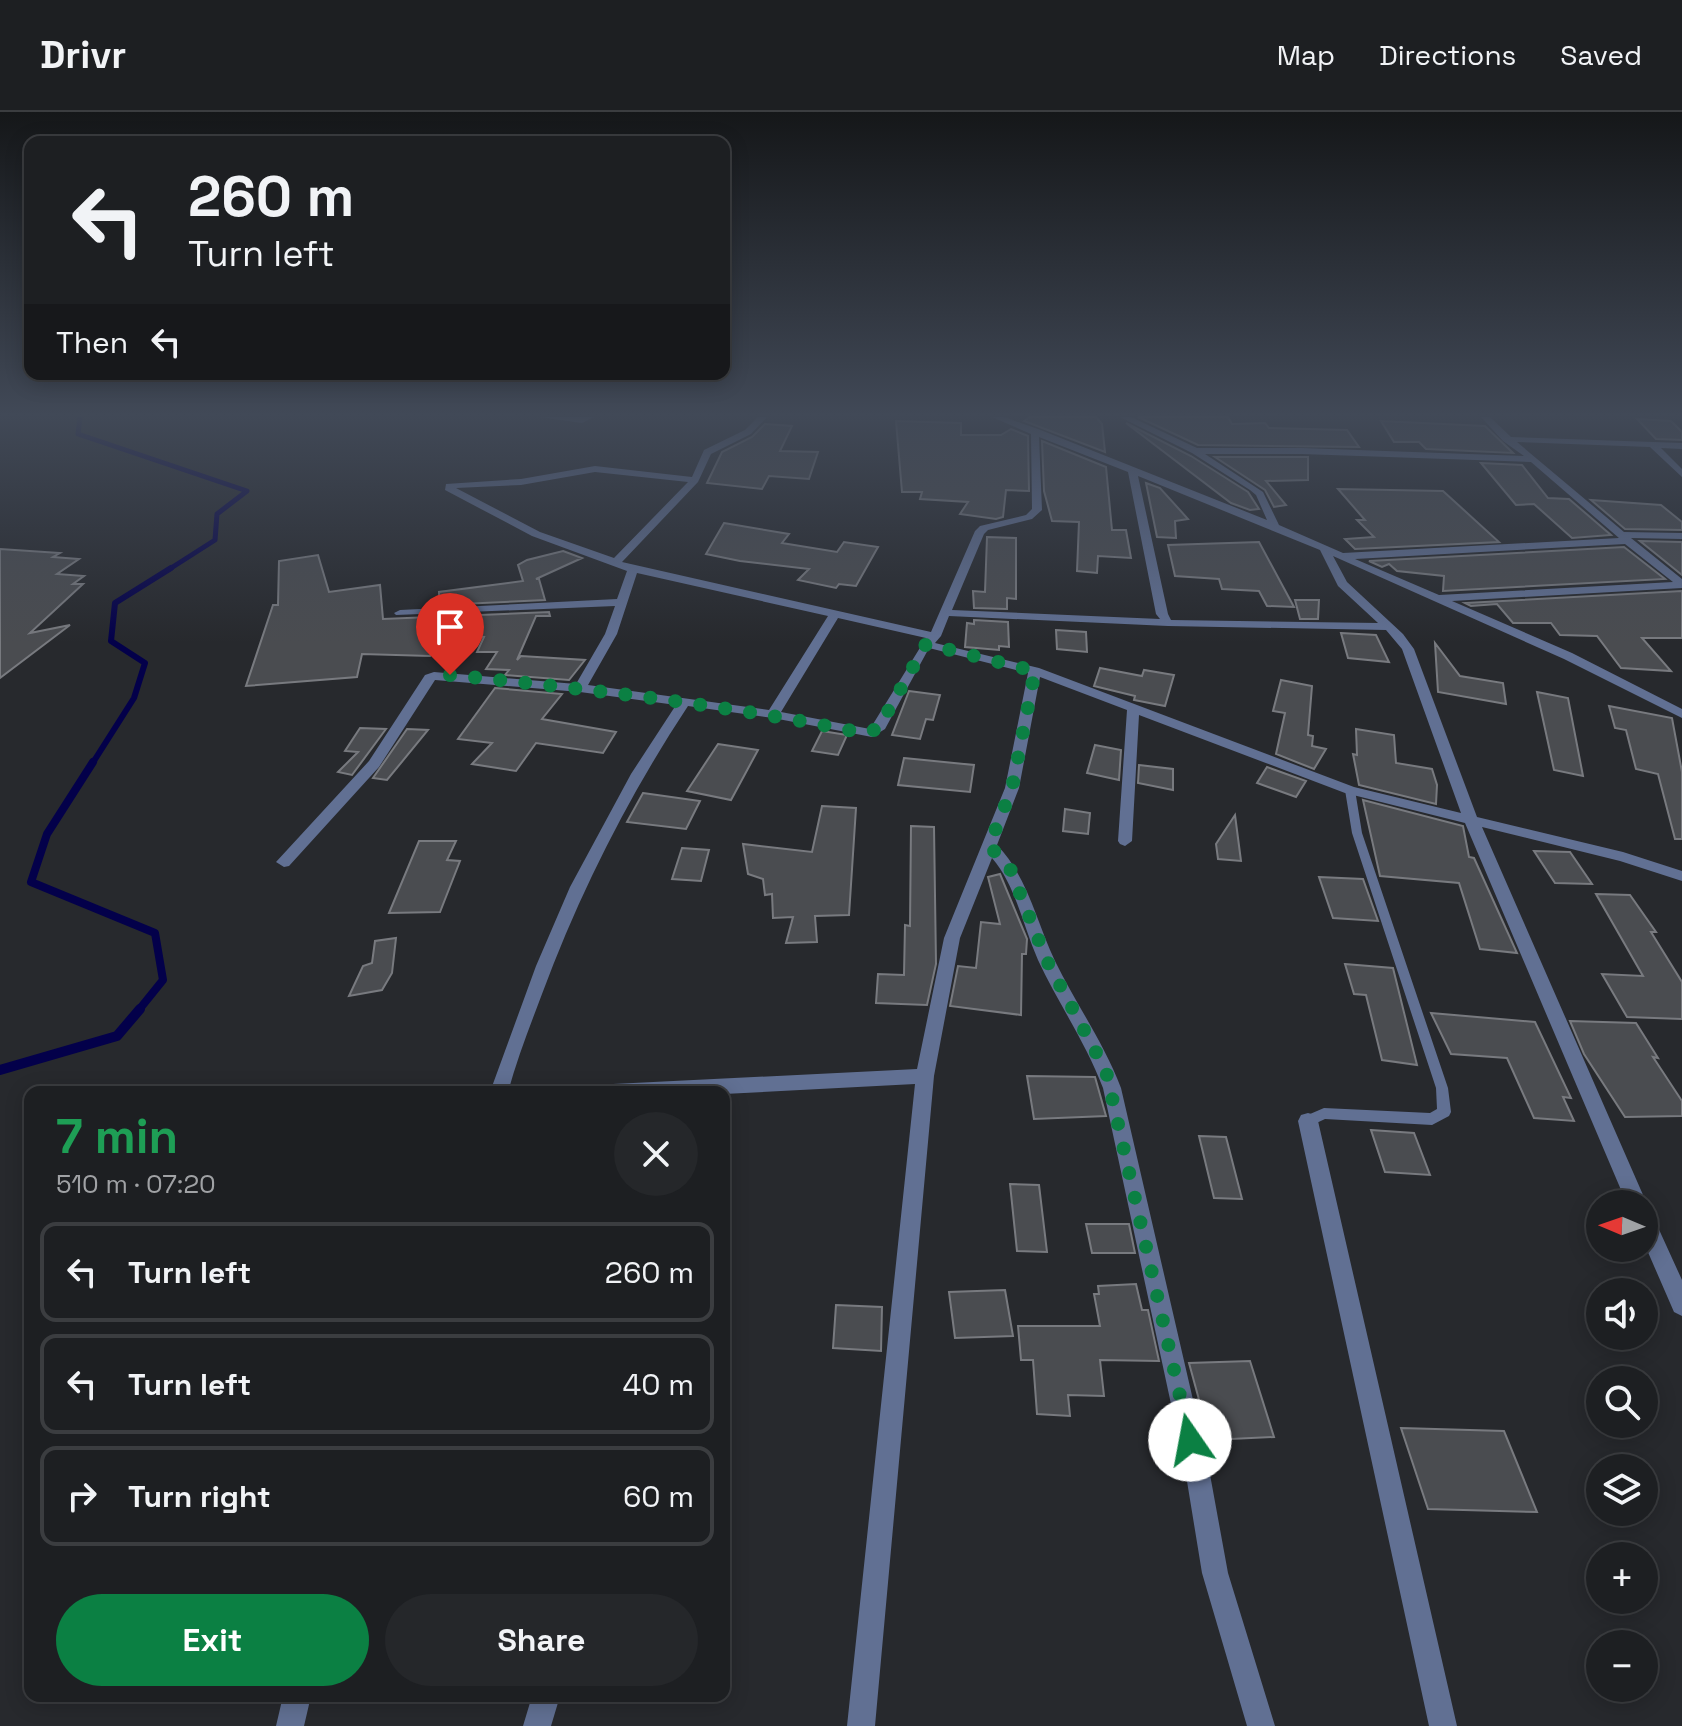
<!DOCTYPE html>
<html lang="en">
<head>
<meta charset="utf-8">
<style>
  :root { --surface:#1d1f22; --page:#25272a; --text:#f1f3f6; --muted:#a0a2a5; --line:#3b3d40; --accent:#0b8043 }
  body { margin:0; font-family:"Space Grotesk",sans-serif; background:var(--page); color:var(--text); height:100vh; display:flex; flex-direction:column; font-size:30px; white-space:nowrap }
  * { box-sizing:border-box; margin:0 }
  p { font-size:26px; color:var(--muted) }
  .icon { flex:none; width:44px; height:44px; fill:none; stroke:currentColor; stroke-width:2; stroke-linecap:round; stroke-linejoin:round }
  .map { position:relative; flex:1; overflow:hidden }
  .panel { position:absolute; left:24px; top:974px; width:706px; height:616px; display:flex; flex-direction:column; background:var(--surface); border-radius:16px; box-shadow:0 4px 20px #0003,0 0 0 2px var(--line) }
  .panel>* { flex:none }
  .guide { position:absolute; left:24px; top:24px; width:706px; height:244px; border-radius:16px; box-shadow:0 4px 20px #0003,0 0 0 2px var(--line); background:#1d1f22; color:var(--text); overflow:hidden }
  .needle { width:52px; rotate:272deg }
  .fabs { position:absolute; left:1586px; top:1078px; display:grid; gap:16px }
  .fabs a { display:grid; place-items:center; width:72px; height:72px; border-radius:50%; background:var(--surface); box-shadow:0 4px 20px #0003,0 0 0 2px var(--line); font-size:40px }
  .pin { position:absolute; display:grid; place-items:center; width:68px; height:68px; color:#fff; margin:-82px -34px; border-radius:50% 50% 50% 0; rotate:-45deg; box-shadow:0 0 8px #0007 }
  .pin .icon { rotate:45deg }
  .me { position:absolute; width:88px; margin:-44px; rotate:348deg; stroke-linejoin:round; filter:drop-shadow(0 0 6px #0008) }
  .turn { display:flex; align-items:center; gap:28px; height:168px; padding:0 32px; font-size:36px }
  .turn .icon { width:104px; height:104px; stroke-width:2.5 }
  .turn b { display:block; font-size:56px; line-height:68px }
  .then { display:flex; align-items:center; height:76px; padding:0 32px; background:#0003; gap:16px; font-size:30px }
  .round { display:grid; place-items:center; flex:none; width:84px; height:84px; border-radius:42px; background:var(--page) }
  .overview { display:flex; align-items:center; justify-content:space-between; height:136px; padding:0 32px }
  h1 { font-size:48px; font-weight:700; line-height:60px; color:#1e9e55 }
  .button { display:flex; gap:16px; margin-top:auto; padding:16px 32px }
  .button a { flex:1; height:92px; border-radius:48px; background:var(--accent); color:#fff; font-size:32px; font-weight:700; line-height:92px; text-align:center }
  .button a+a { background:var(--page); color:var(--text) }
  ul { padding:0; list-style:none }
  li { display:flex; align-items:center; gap:24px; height:100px; margin:0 16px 12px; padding:0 16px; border:4px solid var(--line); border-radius:16px }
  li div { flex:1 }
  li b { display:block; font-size:30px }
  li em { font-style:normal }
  header { display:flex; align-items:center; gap:48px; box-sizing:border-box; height:112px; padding:0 40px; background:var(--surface); border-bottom:2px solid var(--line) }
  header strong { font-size:38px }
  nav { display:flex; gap:44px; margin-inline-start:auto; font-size:28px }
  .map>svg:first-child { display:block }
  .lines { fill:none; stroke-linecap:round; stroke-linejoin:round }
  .stream-far3 { stroke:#03004a; stroke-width:5 }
  .stream-far2 { stroke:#03004a; stroke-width:6 }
  .stream-far1 { stroke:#03004a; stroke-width:8 }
  .stream { stroke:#03004a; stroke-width:10 }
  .building { fill:#4a4c50; stroke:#787a7f; stroke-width:2 }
  .service { fill:#617093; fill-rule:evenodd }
  .minor { fill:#617093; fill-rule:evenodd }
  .route { stroke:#0b8043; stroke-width:14; stroke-dasharray:0 25.2 }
</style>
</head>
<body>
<header>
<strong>Drivr</strong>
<nav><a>Map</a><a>Directions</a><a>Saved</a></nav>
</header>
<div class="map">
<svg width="1682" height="1614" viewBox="0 0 1682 1614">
  <rect width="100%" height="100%" fill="#27292d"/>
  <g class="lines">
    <!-- stream-far3 -->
    <path class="stream-far3" d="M80,305L78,322L247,379L217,402L215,428L168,458"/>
    <!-- stream-far2 -->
    <path class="stream-far2" d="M92,652L134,586L145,551L111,529L115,491L171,456"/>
    <!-- stream-far1 -->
    <path class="stream-far1" d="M93,650L47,722L31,770L155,821L163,868L138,899"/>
    <!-- stream -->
    <path class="stream" d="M0,958L117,924L140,897"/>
  </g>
  <!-- building -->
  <path class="building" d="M1030,305H1096L1102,312L1105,340L1024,309Z
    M1138,305H1228L1232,312L1265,311L1269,316L1347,318L1359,335L1198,333Z
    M1637,307L1671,309L1682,320V328L1656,327Z
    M896,309L961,311V323H1001L1011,317L1028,324L1029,379L1006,378L1003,405L996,407L960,402L968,390L920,387L922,380H902Z
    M1381,309L1485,314L1513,341L1426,337L1419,330H1394Z
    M1126,311L1191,344L1248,380L1259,397L1250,398L1231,391Z
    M765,312L792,314L780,339L818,340L809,367L769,364L762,377L707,371L722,340L752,325Z
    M1042,329L1106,355L1112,418H1126L1131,446L1098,444L1097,461L1077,459L1079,410L1052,409L1044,379Z
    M1215,345H1308V368L1266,369L1286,393L1274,395L1265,378Z
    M1481,351L1522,353L1548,386L1569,387L1611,423L1572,426L1534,392L1516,393Z
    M1146,371L1160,376L1188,407L1175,409L1176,426L1157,425Z
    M1338,377L1443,379L1499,430L1355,437L1345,427L1374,425L1357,408H1365Z
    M1591,388L1661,393L1682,410V418L1625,417Z
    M724,411L789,422L782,431L837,440L844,430L878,435L856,474L839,472L836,476L798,468L809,457L740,449L706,442Z
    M987,425L1016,426V487L1007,486V497L974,496L973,479L985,480Z
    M1640,429L1682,430V463Z
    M1259,430L1294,495L1267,494L1259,479L1222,477L1219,467L1175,464L1168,433Z
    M1624,435L1665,467L1443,479L1444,464L1397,459L1389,452L1382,455L1369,449Z
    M0,437L60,441L53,445L79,447L57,462L84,464L73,472H83L30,521L70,513L0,566Z
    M563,439L582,446L536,467H539L545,488L439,493V480L523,469L518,453L527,448Z
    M318,443L329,480L380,473L383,507L549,500L550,504H536L517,548L521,544L585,548L569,568L505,563L509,558L486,557L497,540H477L484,525L442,523L430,544L362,542L357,565L246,574L273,493H278L279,449Z
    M1682,479V526H1642L1671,559L1621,556L1597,524L1560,523L1551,511H1513L1497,492L1471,494L1465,491Z
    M1295,488H1319L1318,507H1300Z
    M974,508L1008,510L1009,535L999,534V538L965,535L967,511L974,512Z
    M1056,518L1086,520L1087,540L1057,537Z
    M1341,521L1376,523L1389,550L1348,546Z
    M1435,531L1460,564L1503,571L1506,592L1438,580Z
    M1100,556L1142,564L1144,558L1174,563L1165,594L1134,588L1135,584L1094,574Z
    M1281,568L1312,574L1308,623L1313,624L1312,634L1326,637L1314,657L1276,642L1285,601L1273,599Z
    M495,576L562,582L542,607L616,620L603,641L536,631L516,659L472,652L492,631L458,627Z
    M909,579L940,583L933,608L926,607L920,627L892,623Z
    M1537,580L1568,586L1583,664L1554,658Z
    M1609,594L1672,606L1682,660V727H1675L1658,662L1636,657L1626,618L1615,616Z
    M360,616L386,617L352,663L338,660L358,640L345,639Z
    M407,617L428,618L387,668L373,666Z
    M1356,617L1394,623L1396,651L1432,657L1437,673L1436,692L1359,673L1353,642L1357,643Z
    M822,619L847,623L838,643L812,639Z
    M718,632L758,638L731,688L687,679Z
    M1095,633L1121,638L1119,668L1087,661Z
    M904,646L974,653L970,680L898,673Z
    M1139,653L1173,657V678L1138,671Z
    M1267,655L1306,669L1296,685L1257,671Z
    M643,681L700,689L686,717L627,710Z
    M1363,688L1463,714L1469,745L1474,746L1517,841L1480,837L1459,771L1380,764Z
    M822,694L856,696L849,803L815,804L817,830L786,831L793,805L773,806L772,782L765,783L763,767L748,762L743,732L812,740Z
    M1065,697L1090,701L1088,722L1063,719Z
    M1235,703L1241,749L1218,747L1216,732Z
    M911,714L934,715L936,852L927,893L876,891L878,862L904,863L905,813L910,814Z
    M419,729H456L447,748L460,749L440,800L389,801Z
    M682,736L709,738L701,769L672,767Z
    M1534,739L1570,740L1592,772L1555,771Z
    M1000,762L1027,827L1026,842H1022L1021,903L950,894L958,854L976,856L981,810L1000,812L988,765Z
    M1319,765L1363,767L1378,809L1333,806Z
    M1596,782L1630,783L1656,820H1651L1682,870V907L1627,905L1602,862L1643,864Z
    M396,826L392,861L382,878L349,884L363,854L372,851L375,829Z
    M1345,852L1393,856L1417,953L1382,948L1366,883L1354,882Z
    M1431,901L1535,910L1571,986L1563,985L1574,1009L1534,1006L1507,946L1451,942Z
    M1570,909L1636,911L1658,946L1653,945L1682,989V1004L1625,1005L1584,942Z
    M1027,964L1095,965L1106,1004L1034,1007Z
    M1371,1018L1414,1021L1430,1063L1385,1060Z
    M1199,1024L1226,1025L1242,1087L1214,1086Z
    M1010,1072L1039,1073L1047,1140L1017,1139Z
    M1086,1112H1129L1135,1141H1092Z
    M1136,1172L1142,1198H1148L1159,1249L1100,1248L1104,1284L1068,1283L1070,1304L1037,1302L1033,1248H1021L1018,1214H1100L1094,1182H1099L1098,1174Z
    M1005,1178L1013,1224L955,1226L949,1180Z
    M836,1193L882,1195L881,1239L833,1236Z
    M1250,1249L1274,1325L1210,1328L1189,1251Z
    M1401,1316L1504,1319L1537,1400L1428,1397Z"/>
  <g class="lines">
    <!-- service -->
    <path class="service" d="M1350,675L1355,678L1362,721L1448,976L1451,1000L1449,1004L1432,1013L1325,1007L1308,1015L1303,1013L1301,1009L1303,1005L1324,996L1430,1001L1437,997L1436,976L1352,721L1345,678Z"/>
    <!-- minor -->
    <path class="minor" d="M540,305H594L582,311Z
      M758,305H767L751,322L711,342L698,370L622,450L931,520L975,419L980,414L1026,403L1032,397L1031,322L992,305H1004L1038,317L1267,408L1256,383L1250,378L1192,341L1120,305H1131L1197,336H1302L1524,344L1503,329L1481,305H1490L1511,325L1682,331V337L1661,336L1682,357V365L1650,335L1517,330L1624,420L1682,421V427L1631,426L1682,467V476L1452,489L1572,541L1682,597V606L1564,547L1333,444L1347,470L1403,522L1414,537L1477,705L1623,740L1682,759V769L1620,749L1482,715L1647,1092L1644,1098L1651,1100L1682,1168V1204L1674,1200L1644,1131V1092H1627L1465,711L1345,681L1139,603L1132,729L1125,734L1120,732L1118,729L1127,598L1040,565L1019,676L997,733C1028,765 1036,809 1055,849C1076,892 1104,931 1121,976L1209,1357L1228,1461L1275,1614H1247L1202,1461L1185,1357L1103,976C1086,931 1058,891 1038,848C1023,814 1016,774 992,746L960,826L934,964L875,1614H847L915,972L724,982L604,980L606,975L613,972L917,957L944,826L1005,676L1028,561L929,536L885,617L872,625L773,606L688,594C628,685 580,780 542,882C530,914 517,947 508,980H490L536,854L570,775L631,662L676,593L580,580L435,568L379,655L289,754L284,755L276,750L369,649L425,563L434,560L576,572L605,522L615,494L396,503L394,501L400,498L617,487L627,459L532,424L445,378L446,372L521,367L595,354L692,365L704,338L745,318ZM1039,325L1128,360L1156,502L1160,507L952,498L984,422L988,418L1032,407L1042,398ZM1205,342H1302L1531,350L1619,426L1343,441L1279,413L1263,380ZM595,360L688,370L614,446L540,420L456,376L521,373ZM1138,364L1320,438L1338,474L1378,511L1171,508L1168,502ZM1625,432L1673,470L1439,483L1355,447ZM637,461L828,504L769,598L588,573L617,522ZM949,504L1168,514L1386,518L1402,537L1461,701L1354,675L1039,556L935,531L941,524ZM838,506L926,526L870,617L781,600Z
      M1308,1001L1315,1003L1318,1009L1457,1614H1429L1298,1009L1301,1003Z
      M283,1584H311L304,1614H276Z
      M532,1584H560L551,1614H523Z"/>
  </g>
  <!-- sky -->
  <linearGradient id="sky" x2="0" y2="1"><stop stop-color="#151719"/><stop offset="0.57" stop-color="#414957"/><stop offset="1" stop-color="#414957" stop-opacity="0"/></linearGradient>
  <rect width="1682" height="531" fill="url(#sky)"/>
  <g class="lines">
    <!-- route -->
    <path class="route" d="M450,563C589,577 727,593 863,621L878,617L926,532L1035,559L1012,676L989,734L1009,754L1047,849L1106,959L1190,1328"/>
  </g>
</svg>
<div class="fabs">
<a><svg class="needle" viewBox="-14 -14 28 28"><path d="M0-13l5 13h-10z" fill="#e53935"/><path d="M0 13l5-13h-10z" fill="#a0a2a5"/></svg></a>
<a><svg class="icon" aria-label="sound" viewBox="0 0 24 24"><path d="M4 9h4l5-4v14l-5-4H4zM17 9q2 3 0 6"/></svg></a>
<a><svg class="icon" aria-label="search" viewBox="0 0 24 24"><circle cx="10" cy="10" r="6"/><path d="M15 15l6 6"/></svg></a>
<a><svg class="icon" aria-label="layers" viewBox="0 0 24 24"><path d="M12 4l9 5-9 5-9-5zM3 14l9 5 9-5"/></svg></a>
<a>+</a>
<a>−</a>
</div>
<div class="pin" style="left:450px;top:563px;background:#d93025"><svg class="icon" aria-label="arrive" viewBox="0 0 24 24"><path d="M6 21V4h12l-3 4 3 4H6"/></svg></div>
<svg class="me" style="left:1190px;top:1328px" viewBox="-20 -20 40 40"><circle r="19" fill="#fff"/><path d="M0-13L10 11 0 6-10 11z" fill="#0b8043"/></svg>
<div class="guide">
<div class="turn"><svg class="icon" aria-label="left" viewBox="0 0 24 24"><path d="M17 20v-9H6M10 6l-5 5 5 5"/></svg><div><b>260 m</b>Turn left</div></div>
<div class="then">Then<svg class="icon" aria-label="left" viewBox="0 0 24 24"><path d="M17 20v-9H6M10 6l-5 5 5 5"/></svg></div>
</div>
<section class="panel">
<div class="overview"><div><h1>7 min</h1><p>510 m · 07:20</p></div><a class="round"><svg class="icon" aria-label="close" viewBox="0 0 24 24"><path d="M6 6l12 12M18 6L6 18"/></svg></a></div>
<ul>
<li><svg class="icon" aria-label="left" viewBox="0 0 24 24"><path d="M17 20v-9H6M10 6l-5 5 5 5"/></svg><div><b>Turn left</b></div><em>260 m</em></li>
<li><svg class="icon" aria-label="left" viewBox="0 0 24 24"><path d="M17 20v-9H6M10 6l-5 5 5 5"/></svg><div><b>Turn left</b></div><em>40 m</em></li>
<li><svg class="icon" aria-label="right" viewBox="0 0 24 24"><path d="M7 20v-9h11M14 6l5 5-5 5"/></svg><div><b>Turn right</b></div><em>60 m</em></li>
</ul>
<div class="button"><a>Exit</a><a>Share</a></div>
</section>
</div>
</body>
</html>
